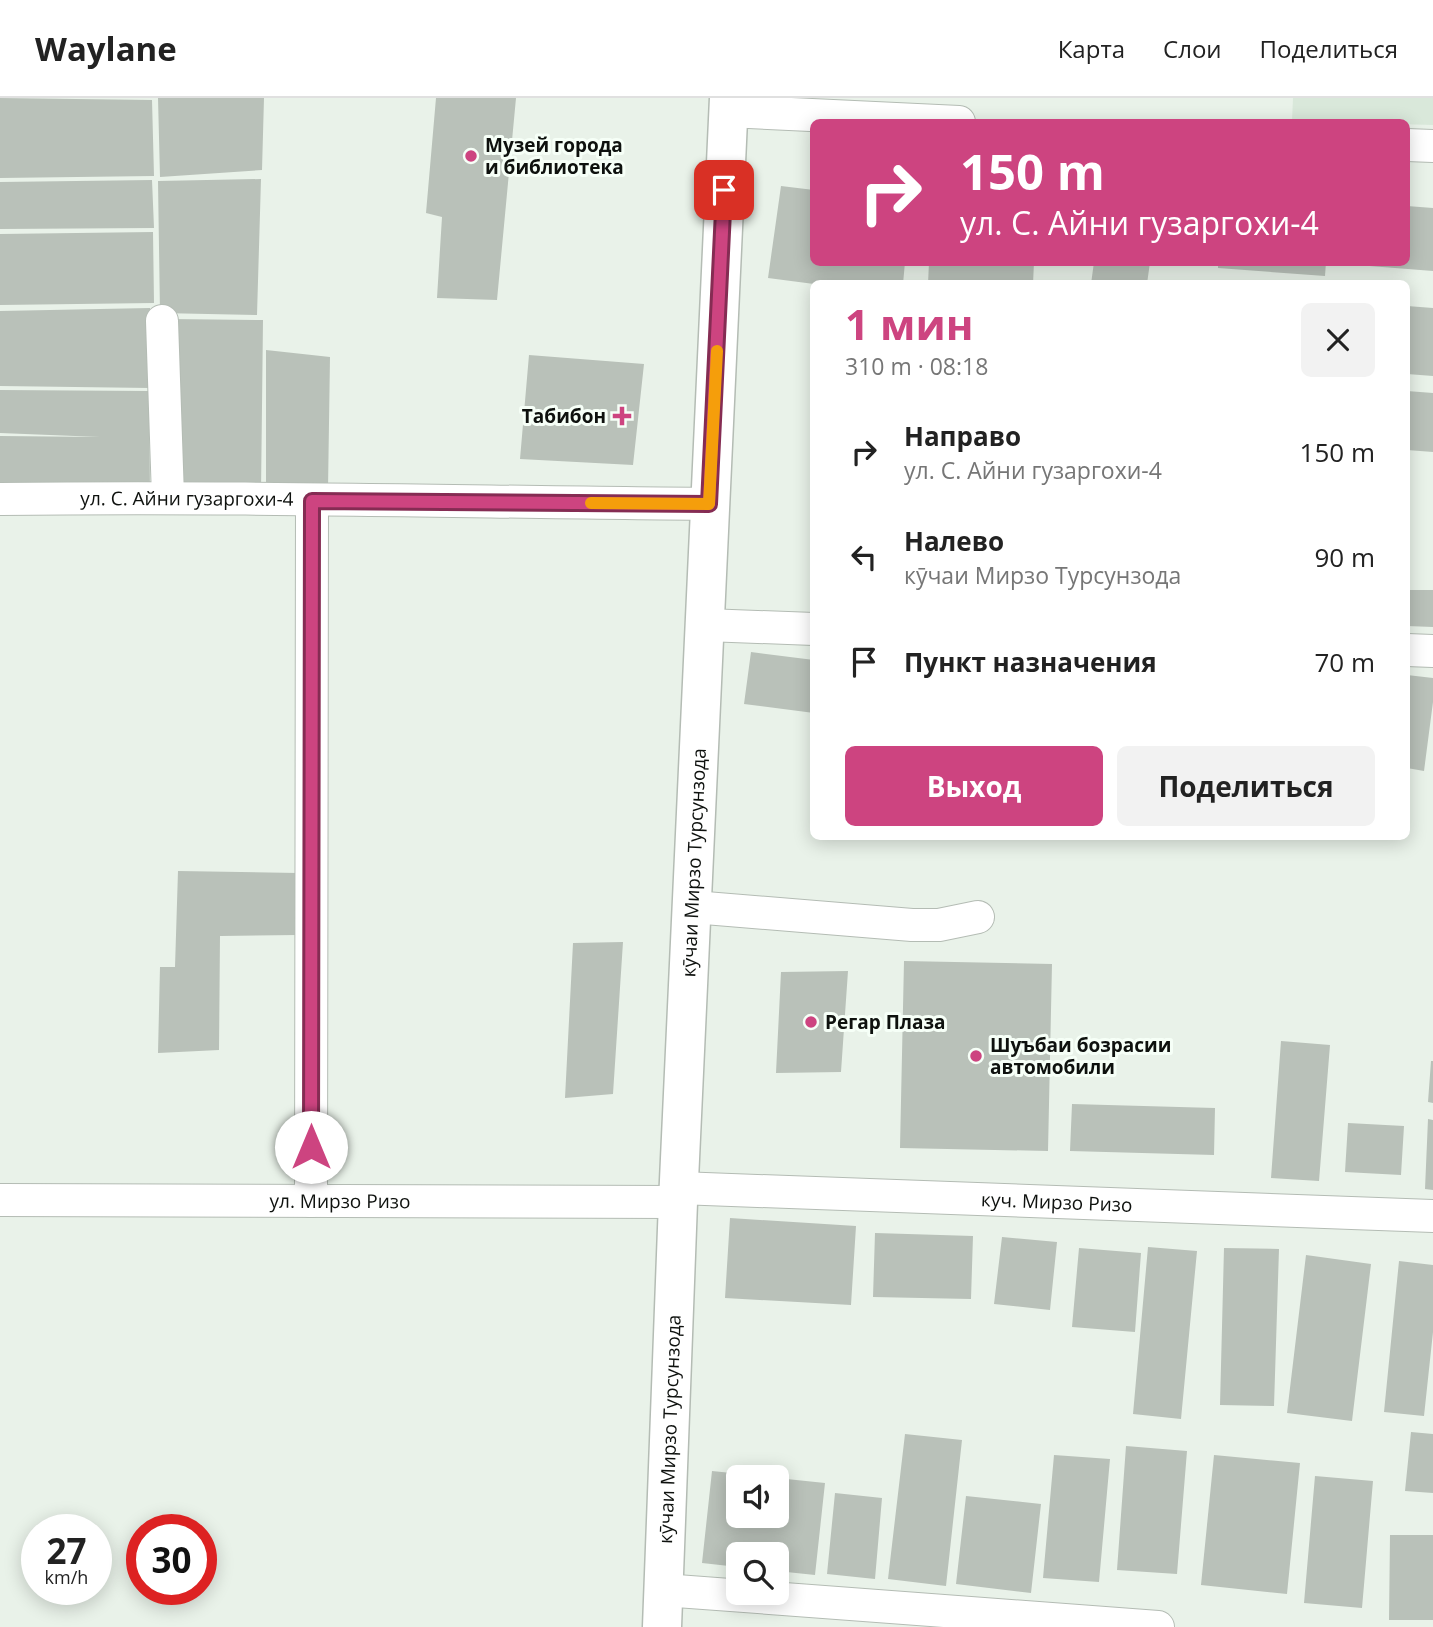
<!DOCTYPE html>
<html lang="ru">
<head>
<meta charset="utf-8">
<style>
  :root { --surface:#fff; --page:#f2f2f2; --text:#222; --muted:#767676; --line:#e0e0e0; --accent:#cd4480 }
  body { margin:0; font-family:"Open Sans",sans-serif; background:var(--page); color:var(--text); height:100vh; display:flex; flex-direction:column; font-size:26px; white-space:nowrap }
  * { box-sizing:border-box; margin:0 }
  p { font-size:23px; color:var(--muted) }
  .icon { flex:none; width:38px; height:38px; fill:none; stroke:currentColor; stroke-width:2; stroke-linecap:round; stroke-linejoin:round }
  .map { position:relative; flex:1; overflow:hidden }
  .details { position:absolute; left:810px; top:182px; width:600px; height:560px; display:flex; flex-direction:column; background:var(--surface); border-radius:10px; box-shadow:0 4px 18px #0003 }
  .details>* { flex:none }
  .top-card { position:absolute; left:810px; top:21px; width:600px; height:147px; border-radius:10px; box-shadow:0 4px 18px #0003; background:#cd4480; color:#fff; overflow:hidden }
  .controls { position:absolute; left:726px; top:1367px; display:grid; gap:14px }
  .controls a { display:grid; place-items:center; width:63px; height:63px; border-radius:10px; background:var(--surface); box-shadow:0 4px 18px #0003; font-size:35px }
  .speed { position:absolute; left:21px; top:1416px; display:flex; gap:14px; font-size:35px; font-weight:700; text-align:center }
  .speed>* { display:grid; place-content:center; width:91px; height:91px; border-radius:50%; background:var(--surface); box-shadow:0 4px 18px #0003; line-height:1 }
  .speed small { font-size:18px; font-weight:400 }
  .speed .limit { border:10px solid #d22; background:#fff; color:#111 }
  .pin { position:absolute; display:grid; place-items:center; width:60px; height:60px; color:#fff; margin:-30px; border-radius:14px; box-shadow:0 4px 10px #0006 }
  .me { position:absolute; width:77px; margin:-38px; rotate:0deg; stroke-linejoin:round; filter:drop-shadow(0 0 5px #0008) }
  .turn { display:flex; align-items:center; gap:24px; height:147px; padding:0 35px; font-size:32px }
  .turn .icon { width:91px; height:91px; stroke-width:2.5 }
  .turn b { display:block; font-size:49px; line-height:60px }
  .round { display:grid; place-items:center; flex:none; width:74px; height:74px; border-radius:10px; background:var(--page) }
  .head { display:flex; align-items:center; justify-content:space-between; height:119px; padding:0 35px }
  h1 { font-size:42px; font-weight:700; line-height:52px; color:var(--accent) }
  .button { display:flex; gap:14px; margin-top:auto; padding:14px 35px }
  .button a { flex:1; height:80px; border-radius:10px; background:var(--accent); color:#fff; font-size:28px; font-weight:700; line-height:80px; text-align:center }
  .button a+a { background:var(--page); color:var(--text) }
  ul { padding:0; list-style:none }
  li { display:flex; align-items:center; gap:21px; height:105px; padding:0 35px }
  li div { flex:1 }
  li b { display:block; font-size:26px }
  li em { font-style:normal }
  header { display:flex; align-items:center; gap:42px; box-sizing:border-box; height:98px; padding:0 35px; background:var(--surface); border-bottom:2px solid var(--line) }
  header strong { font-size:33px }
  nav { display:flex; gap:38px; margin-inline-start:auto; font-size:24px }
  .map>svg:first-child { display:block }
  .built { fill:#d9e8da }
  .building { fill:#b9c1b9 }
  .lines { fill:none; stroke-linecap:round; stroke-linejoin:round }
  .minor-casing { stroke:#b4bcb4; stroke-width:34 }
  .secondary-casing { stroke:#b4bcb4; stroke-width:41 }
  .minor { stroke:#fff; stroke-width:32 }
  .secondary { stroke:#fff; stroke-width:38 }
  .route-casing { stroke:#852c53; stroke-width:18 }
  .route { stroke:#cd4480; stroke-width:12 }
  .slow { stroke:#f59e0b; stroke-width:12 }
  .poi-dot { fill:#cd4480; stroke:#f6fff7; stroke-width:2.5 }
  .labels { text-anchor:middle; stroke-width:6; stroke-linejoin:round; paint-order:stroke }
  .poi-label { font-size:19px; font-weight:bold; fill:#0e110e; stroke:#f6fff7; text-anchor:start }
  .street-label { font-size:19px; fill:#0e110e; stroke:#f6fff7 }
</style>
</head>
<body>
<header>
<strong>Waylane</strong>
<nav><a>Карта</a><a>Слои</a><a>Поделиться</a></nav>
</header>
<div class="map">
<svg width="1433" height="1529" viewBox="0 0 1433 1529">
  <rect width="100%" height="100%" fill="#e9f2e9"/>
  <!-- built -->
  <path class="built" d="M1293,0H1433V27L1292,23Z"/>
  <!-- building -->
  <path class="building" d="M0,0L152,2L154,78L0,80Z
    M158,0H264L262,72L160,79Z
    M436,0H516L497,202L437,200L442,119L426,115Z
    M261,81L257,217L160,215L158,83Z
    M152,82L154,130L0,131V84Z
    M781,88L814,92V164H905L903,186H814L768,180Z
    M1407,108L1433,110V173L1344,166V164H1407Z
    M153,134L154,205L0,207V136Z
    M929,164H1034L1033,186H928Z
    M1094,164H1150L1147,186H1091Z
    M1218,164H1326L1325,178L1218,170Z
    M1407,208L1433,210V278L1407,276Z
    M150,210V290L0,288V213Z
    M170,221L263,222L261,394H173Z
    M266,252L330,259L328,391L266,394Z
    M529,257L644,266L633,367L520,361Z
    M0,292L149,293L150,394L0,396V338L100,339L0,335Z
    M1407,293L1433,295V354L1407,352Z
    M1407,492H1433V529L1407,528Z
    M751,554L814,562V615L744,606Z
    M1407,577L1433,580V604L1424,673L1407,670Z
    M178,773L298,775L297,837L220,838L219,952L158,955L160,869H175Z
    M623,844L613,996L565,1000L573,845Z
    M904,863L1052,866L1048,1053L900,1050Z
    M848,873L841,974L776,975L781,874Z
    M1281,943L1330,947L1319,1083L1271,1080Z
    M1431,963H1433V1005L1428,1004Z
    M1072,1006L1215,1010L1214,1057L1070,1053Z
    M1428,1021L1433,1022V1092L1425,1091Z
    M1348,1025L1404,1028L1401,1077L1345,1074Z
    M730,1120L856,1128L851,1207L725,1200Z
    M875,1135L973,1138L971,1201L873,1199Z
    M1002,1139L1057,1144L1050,1212L994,1206Z
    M1148,1149L1197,1153L1181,1321L1133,1316Z
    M1079,1150L1141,1155L1135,1234L1072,1229Z
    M1224,1150L1279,1151L1274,1308L1220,1307Z
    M1306,1157L1371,1166L1352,1323L1287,1315Z
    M1399,1163L1433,1167V1234L1424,1318L1384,1314Z
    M1411,1334L1433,1336V1395L1405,1393Z
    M905,1336L962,1342L946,1488L888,1481Z
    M1126,1348L1187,1353L1177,1476L1117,1472Z
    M1054,1357L1110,1361L1099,1484L1043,1480Z
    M1214,1357L1300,1365L1287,1496L1201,1487Z
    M712,1373L751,1377V1379H738V1418H777V1380L825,1385L815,1477L777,1473V1456H738V1469L702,1465Z
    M1315,1378L1373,1383L1362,1510L1304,1505Z
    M835,1395L882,1400L875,1481L827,1476Z
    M966,1398L1041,1406L1031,1495L956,1486Z
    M1390,1437H1433V1522H1389Z"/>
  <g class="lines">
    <defs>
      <g id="minor">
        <path d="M728,13L959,24"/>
        <path d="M1407,47L1433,48"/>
        <path d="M162,223L168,399"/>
        <path id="s1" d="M0,401C236,398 473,404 710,406"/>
        <path d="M706,527L814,531"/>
        <path d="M1407,552L1433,553"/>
        <path d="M693,809L912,827H939L978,819"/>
        <path id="s2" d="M679,1090L1433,1118"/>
        <path id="s3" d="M0,1102L678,1104"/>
        <path d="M311,1103L312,403"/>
        <path d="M663,1492L1158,1529"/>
      </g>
      <g id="secondary">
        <path id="s4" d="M662,1529L678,1104L729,0"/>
      </g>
    </defs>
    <!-- minor casing -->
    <use href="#minor" class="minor-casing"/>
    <!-- secondary casing -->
    <use href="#secondary" class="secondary-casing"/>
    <!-- minor -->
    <use href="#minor" class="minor"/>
    <!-- secondary -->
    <use href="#secondary" class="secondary"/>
  </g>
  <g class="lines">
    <defs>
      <path id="route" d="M311,1049L312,403L709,406L724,92"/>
    </defs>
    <!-- route casing -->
    <use href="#route" class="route-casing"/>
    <!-- route -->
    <use href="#route" class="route"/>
    <!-- slow -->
    <path class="slow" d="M591,405L709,406L717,253"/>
  </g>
  <!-- markers -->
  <g class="poi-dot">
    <circle cx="471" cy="58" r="7"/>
    <path d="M618.5 307.5h7v7h7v7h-7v7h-7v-7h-7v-7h7z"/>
    <circle cx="811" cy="924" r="7"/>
    <circle cx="976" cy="958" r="7"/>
  </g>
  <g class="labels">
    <!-- poi labels -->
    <g class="poi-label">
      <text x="485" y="54">Музей города<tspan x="485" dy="22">и библиотека</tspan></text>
      <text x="606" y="325" text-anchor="end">Табибон</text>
      <text x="825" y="931">Регар Плаза</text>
      <text x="990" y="954">Шуъбаи бозрасии<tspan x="990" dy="22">автомобили</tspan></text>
    </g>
    <!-- street labels -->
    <g class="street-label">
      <text dy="7" stroke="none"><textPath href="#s1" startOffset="187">ул. С. Айни гузаргохи-4</textPath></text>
      <text dy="7" stroke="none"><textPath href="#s4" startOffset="765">кӯчаи Мирзо Турсунзода</textPath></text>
      <text dy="7" stroke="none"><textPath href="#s3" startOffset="340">ул. Мирзо Ризо</textPath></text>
      <text dy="7" stroke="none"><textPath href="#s2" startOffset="378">куч. Мирзо Ризо</textPath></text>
      <text dy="7" stroke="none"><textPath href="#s4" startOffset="198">кӯчаи Мирзо Турсунзода</textPath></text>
    </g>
  </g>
</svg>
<div class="controls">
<a><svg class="icon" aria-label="sound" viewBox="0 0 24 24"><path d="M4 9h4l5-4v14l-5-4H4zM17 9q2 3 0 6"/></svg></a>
<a><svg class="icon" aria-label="search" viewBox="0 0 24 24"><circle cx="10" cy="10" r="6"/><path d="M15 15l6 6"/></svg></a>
</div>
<div class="speed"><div>27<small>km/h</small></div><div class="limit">30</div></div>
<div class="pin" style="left:724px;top:92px;background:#d93025"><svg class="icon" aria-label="arrive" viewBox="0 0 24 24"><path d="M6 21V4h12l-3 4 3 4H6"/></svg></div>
<svg class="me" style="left:311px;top:1049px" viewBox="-20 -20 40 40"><circle r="19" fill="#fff"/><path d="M0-13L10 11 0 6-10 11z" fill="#cd4480"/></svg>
<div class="top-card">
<div class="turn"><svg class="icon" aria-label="right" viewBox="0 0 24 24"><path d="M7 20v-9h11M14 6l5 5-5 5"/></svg><div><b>150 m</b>ул. С. Айни гузаргохи-4</div></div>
</div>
<section class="details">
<div class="head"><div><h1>1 мин</h1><p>310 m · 08:18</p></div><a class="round"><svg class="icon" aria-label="close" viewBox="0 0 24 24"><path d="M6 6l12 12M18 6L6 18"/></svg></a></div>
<ul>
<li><svg class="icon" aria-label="right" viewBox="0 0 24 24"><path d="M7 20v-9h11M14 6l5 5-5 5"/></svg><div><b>Направо</b><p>ул. С. Айни гузаргохи-4</p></div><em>150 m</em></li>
<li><svg class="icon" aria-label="left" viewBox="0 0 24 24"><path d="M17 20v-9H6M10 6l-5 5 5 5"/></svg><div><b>Налево</b><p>кӯчаи Мирзо Турсунзода</p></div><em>90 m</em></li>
<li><svg class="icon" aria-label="arrive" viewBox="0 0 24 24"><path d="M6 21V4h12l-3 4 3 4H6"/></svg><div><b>Пункт назначения</b></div><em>70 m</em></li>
</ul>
<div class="button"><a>Выход</a><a>Поделиться</a></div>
</section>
</div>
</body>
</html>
